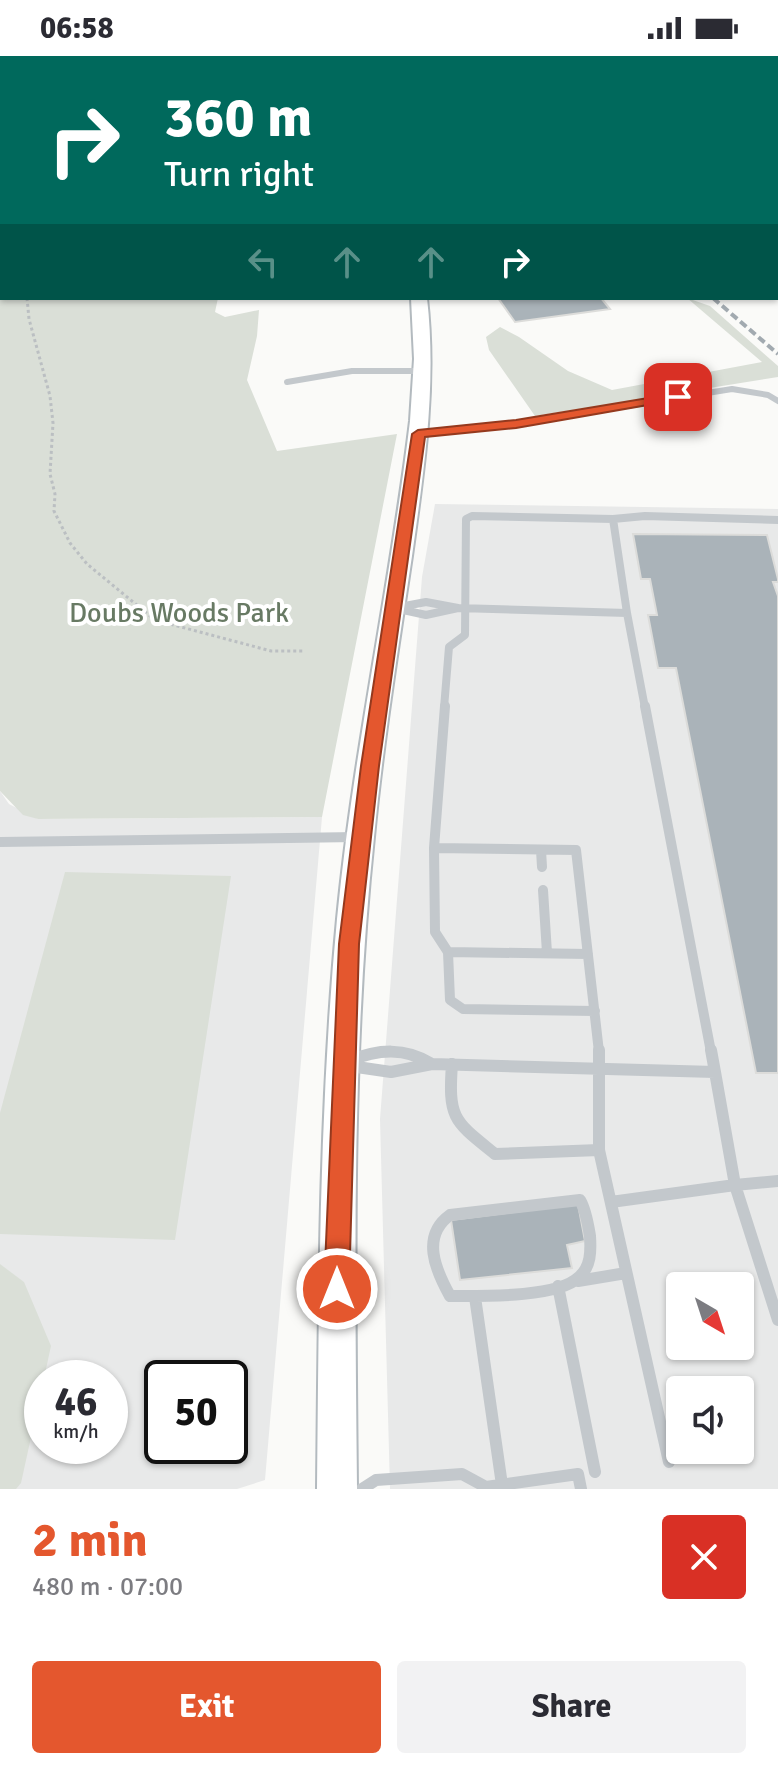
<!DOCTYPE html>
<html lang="en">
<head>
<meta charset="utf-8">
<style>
  :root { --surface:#fff; --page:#f2f2f3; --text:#2b2b33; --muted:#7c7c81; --accent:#e4572e }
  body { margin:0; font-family:Signika,sans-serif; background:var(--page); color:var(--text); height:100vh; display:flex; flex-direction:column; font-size:30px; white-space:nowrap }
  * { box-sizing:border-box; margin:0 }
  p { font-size:26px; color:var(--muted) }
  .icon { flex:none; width:44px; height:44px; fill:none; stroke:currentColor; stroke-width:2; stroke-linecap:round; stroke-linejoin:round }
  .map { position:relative; height:1433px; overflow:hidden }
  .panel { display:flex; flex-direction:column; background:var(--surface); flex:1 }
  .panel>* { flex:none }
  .guide { position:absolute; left:0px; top:0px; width:778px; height:244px; box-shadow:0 2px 6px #0004; background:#00695c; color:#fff; overflow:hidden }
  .needle { width:52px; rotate:141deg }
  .tools { position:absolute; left:666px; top:1216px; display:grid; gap:16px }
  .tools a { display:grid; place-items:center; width:88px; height:88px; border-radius:8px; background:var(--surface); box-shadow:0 2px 6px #0004; font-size:40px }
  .speed { position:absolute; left:24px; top:1304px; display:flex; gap:16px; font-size:40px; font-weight:700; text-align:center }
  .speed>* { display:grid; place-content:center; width:104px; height:104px; border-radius:50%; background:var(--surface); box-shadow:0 2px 6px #0004; line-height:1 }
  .speed small { font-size:20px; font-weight:400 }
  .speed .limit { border:4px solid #111; border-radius:12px; background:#fff; color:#111 }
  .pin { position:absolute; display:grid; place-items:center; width:68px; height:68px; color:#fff; margin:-34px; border-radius:16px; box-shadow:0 4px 12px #0006 }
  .me { position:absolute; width:88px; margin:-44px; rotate:0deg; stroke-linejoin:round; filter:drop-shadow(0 0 6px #0008) }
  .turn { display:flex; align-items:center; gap:28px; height:168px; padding:0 32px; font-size:36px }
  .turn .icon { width:104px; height:104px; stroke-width:2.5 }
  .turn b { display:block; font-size:56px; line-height:68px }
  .lanes { display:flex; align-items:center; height:76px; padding:0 32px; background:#0003; justify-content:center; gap:40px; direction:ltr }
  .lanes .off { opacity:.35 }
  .round { display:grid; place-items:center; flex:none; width:84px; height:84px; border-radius:8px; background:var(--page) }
  .overview { display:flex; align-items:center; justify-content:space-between; height:136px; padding:0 32px }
  h1 { font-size:48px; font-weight:800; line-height:60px; color:var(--accent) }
  .button { display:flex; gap:16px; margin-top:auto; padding:16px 32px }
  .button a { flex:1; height:92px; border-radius:8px; background:var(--accent); color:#fff; font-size:32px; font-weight:800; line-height:92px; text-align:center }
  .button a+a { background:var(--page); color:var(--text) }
  .status { display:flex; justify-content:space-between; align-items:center; height:56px; padding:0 40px; background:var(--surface); direction:ltr }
  .status svg { height:22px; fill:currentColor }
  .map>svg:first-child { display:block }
  .built { fill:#e8e9e9; fill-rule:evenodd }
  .green { fill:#dadfd7 }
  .building { fill:#aab3b9; stroke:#dcdcda; stroke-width:2 }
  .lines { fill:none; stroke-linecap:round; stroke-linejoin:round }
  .secondary-casing { stroke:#b3babf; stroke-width:4 }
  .path { stroke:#bbbfc2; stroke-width:3; stroke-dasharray:3 3; stroke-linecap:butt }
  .lane-far3 { stroke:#c3c8cc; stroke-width:6 }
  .lane-far2 { stroke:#c3c8cc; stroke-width:8 }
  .lane-far1 { stroke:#c3c8cc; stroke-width:10 }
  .lane { stroke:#c3c8cc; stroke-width:12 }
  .secondary { fill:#fff; fill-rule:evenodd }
  .rail-far1 { stroke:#a2aab0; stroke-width:3; stroke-dasharray:6 3; stroke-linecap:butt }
  .rail { stroke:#a2aab0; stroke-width:4; stroke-dasharray:8 4; stroke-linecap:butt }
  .route { fill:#e4572e; stroke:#94391e; stroke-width:2 }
  .labels { text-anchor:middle; stroke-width:8; stroke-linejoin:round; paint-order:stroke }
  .park-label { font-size:28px; fill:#687a64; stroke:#fff }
</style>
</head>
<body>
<div class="status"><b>06:58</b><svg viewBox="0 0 49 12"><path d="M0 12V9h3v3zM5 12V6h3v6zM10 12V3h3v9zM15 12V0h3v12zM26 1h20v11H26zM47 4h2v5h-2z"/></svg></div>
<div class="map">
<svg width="778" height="1433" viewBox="0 0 778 1433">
  <rect width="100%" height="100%" fill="#fafaf8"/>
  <!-- built -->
  <path class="built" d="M435,448L778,453V1433H390L380,1063L422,521ZM680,1230H740V1290H680ZM680,1334H740V1394H680Z
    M0,735L9,748L38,763L322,761L265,1424L237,1433H0ZM42,1322H110V1390H42ZM162,1322H230V1390H162Z"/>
  <!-- green -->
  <path class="green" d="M0,0L293,2H2V242H218L215,256L225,261L259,254L257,280L247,324L277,395L397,378L322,761L38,763L23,759L0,735Z
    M687,242L710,250L778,310V321L535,360L489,294L486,281L500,271L519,281L568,315L612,334L762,306Z
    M65,816L231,820L175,1184L0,1178V1057Z
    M0,1208L24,1226L51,1290L21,1427L16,1433H0Z"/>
  <!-- building -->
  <path class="building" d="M498,242H601L610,253L515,266Z
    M633,478L767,479L778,523V526H773L778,540V1017H756L676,612H658L648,559H657L650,523H641Z
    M578,1148L585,1185L567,1189L572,1212L460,1224L451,1164Z"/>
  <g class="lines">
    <defs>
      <path id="secondary" d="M306,0H319L320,2H307Z
        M411,242H427C437,329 424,414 412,500C398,594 383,687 374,781C351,998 355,1216 357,1433H317C319,1243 319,1053 337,863C353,696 390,532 410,365L414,303Z"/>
    </defs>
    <!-- secondary casing -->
    <use href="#secondary" class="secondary-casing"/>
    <!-- path -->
    <path class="path" d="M27,242L29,263L50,340L53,367L50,418L55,438L54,455L70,487L87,508L155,564L271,595H303"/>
    <!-- lane-far3 -->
    <path class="lane-far3" d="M287,326L352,315H422
      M418,378L516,368L732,333L768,339L778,345"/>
    <!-- lane-far2 -->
    <path class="lane-far2" d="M613,463L645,460L778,464
      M426,546L458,552L426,559L394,552Z
      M458,552L627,557L645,652
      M444,652L449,591L465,579L466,463L472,460L613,463L627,557"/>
    <!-- lane-far1 -->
    <path class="lane-far1" d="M445,650L434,792L435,876L448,896L588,898
      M645,650L711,996
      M0,786L357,781
      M434,792L576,794L599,996
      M541,794L542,811
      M543,834L547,897
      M448,896L450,944L463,953L595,955"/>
    <!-- lane -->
    <path class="lane" d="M599,994V1094
      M711,994L715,1016
      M349,1005C378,993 405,991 432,1008
      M452,1008C448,1063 454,1065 495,1098L599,1094L669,1406
      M350,1010L391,1016L432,1008L715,1016L735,1129L611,1146
      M778,1125L735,1129L778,1264
      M580,1144C586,1154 588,1168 590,1180C591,1195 591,1211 579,1221C558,1242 480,1240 450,1240C435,1213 421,1180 450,1159Z
      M578,1225L626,1217
      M558,1230L595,1416
      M475,1241L502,1429
      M362,1433L376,1424L462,1418L486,1431L578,1418L581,1433"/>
    <!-- secondary -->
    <use href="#secondary" class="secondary"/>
    <!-- rail-far1 -->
    <path class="rail-far1" d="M438,0L441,2"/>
    <!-- rail -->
    <path class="rail" d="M713,242L778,298"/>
  </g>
  <!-- route -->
  <path class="route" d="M678,337L684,341L682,343L516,372L425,381L379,710L359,888L349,1233L346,1242L337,1245L328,1242L324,1233L339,888L361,710L412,378L418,374L516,364Z"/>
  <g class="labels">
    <!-- park labels -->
    <g class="park-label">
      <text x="179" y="566">Doubs Woods Park</text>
    </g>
  </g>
</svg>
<div class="tools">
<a><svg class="needle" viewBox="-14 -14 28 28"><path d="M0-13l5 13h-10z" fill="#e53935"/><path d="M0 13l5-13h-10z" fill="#7c7c81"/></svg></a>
<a><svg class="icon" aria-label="sound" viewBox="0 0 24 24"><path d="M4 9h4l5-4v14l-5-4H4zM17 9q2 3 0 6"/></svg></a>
</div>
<div class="speed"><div>46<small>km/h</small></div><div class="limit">50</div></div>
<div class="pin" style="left:678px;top:341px;background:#d93025"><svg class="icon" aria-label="arrive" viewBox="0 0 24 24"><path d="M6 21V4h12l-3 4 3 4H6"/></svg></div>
<svg class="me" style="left:337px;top:1233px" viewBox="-20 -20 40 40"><circle r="17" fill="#e4572e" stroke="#fff" stroke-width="3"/><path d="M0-11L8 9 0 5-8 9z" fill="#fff"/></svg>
<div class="guide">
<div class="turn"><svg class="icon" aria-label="right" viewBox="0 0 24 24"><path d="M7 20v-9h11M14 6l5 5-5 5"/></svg><div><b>360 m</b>Turn right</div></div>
<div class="lanes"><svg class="icon off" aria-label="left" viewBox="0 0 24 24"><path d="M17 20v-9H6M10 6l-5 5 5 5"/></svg><svg class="icon off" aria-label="ahead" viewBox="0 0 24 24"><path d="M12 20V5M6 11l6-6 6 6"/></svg><svg class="icon off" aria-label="ahead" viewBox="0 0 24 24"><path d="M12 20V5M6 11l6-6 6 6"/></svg><svg class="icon" aria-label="right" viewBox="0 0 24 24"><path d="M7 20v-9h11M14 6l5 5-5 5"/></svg></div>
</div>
</div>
<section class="panel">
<div class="overview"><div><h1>2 min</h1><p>480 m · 07:00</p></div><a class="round" style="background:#d93025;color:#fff"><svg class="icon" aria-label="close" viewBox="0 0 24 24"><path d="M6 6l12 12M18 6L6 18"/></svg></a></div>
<div class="button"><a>Exit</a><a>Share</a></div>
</section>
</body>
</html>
